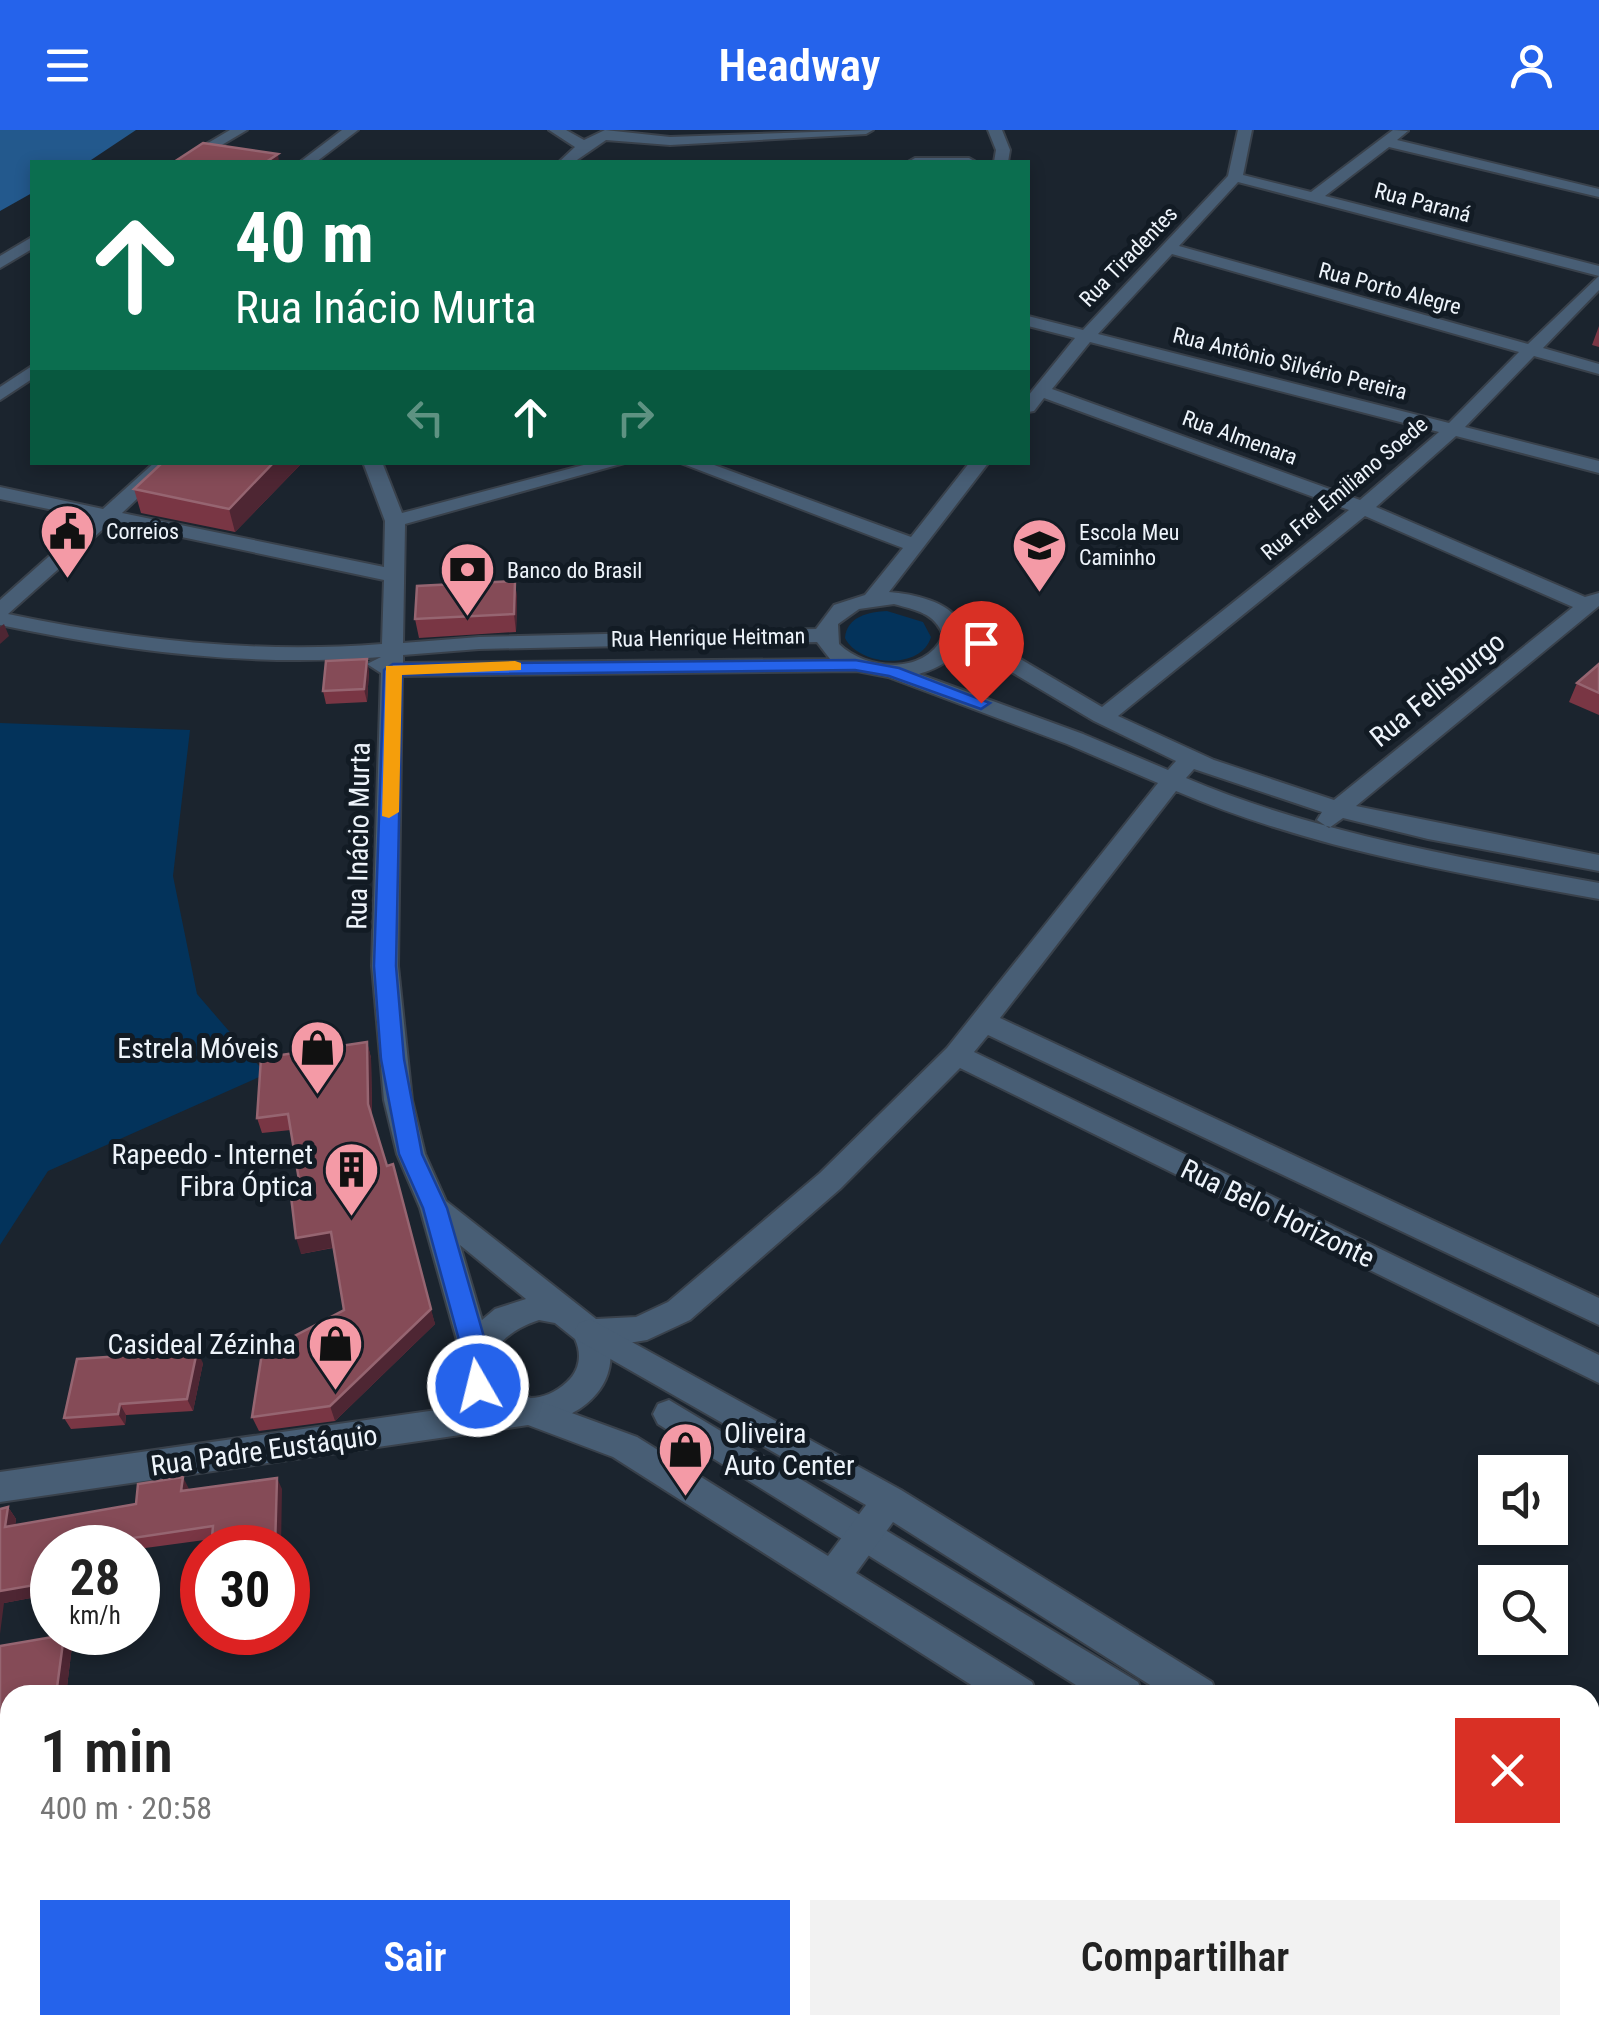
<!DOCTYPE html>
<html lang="pt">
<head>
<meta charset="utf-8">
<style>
  :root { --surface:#fff; --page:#f2f2f2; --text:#222; --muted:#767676; --accent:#2563eb }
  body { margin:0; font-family:"Roboto Condensed",sans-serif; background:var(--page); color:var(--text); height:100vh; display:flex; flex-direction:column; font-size:38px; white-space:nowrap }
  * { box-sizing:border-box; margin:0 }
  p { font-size:32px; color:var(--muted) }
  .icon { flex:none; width:55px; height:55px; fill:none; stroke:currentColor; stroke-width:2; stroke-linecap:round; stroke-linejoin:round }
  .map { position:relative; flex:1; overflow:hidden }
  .details { position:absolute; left:0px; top:1555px; width:1600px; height:350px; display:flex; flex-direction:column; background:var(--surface); border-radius:30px 30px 0 0; box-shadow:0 5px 15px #0003 }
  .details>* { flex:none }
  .guide { position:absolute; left:30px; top:30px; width:1000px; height:305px; border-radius:0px; box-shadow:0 5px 15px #0003; background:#0b6e4f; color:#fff; overflow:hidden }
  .tools { position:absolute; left:1478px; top:1325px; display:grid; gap:20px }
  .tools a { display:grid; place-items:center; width:90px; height:90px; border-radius:0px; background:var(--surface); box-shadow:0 5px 15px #0003; font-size:50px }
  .speed { position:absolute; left:30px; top:1395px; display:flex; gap:20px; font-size:50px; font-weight:700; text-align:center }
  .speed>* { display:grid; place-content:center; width:130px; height:130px; border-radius:50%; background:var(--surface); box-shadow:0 5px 15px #0003; line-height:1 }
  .speed small { font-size:25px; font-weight:400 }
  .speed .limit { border:15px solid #d22; background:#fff; color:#111 }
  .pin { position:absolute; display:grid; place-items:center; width:85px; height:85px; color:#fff; margin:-102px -42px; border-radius:50% 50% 50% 0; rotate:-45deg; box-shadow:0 0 10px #0007 }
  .pin .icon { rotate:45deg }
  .me { position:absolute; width:110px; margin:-55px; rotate:352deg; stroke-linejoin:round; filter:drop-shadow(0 0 8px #0008) }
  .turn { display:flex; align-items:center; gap:35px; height:210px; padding:0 40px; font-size:45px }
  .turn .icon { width:130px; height:130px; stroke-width:2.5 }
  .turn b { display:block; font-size:70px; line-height:85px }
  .lanes { display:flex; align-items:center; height:95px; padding:0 40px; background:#0003; justify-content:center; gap:50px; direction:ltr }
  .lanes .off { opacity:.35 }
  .round { display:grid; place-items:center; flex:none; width:105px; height:105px; border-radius:0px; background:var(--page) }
  .head { display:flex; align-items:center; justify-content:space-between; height:170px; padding:0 40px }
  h1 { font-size:60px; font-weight:600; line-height:75px }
  .primary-button { display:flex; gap:20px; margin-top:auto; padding:20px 40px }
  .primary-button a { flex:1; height:115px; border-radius:0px; background:var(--accent); color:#fff; font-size:40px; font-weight:600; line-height:115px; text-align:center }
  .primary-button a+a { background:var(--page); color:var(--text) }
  header { display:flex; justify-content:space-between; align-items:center; height:130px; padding:0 40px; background:var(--accent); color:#fff; font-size:45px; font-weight:600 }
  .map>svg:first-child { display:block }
  .green { fill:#03335b }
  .water { fill:#23598d }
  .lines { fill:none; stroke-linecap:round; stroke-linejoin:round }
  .pedestrian-casing { stroke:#39414b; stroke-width:4 }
  .minor-casing { stroke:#39414b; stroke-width:4 }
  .tertiary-casing { stroke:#39414b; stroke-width:4 }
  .pedestrian { fill:#485e75; fill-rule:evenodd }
  .minor { fill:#485e75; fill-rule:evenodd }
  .tertiary { fill:#485e75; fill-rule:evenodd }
  .wall { fill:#793644 }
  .shaded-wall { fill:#4e2633 }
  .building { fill:#854b57; stroke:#966571; stroke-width:2.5 }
  .route { fill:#2563eb; stroke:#184099; stroke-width:2.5 }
  .slow { fill:#f59e0b }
  .labels { text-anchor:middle; stroke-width:10; stroke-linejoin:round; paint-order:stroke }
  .far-street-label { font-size:22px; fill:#eef4fb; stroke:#121b24 }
  .far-poi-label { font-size:22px; fill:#eef4fb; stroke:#121b24; text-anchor:start }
  .street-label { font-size:28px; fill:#eef4fb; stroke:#121b24 }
  .poi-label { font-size:28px; fill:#eef4fb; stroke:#121b24; text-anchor:end }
</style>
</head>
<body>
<header><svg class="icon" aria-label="menu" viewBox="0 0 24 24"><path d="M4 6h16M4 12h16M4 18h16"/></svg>Headway<svg class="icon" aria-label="person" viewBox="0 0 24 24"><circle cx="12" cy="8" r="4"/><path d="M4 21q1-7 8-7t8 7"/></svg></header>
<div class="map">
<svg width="1599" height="1905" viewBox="0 0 1599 1905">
  <rect width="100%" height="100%" fill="#1b242e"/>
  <!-- green -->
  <path class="green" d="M887,481L923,492L931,507C921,541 859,536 845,508C847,486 869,482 887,481Z
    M0,593L190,600L173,746L197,864L266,944L48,1041L0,1115Z
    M10,1622V1895H930L928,1905H0V1623Z"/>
  <!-- water -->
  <path class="water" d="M0,0H136L88,32H32V63L0,81Z"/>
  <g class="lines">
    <defs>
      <path id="pedestrian" d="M669,1270L1138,1552L1143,1565H1092L658,1294L653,1284L658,1274Z
        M1590,1852L1599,1855V1898L1590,1895Z"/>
      <path id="minor" d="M230,0H247L193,32H176Z
        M342,0H358L316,32H300Z
        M549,0H566L584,10L605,0L670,7L873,0L866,4L670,15L606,10L574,32H559L575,17Z
        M988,0H1002L1010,20L1008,32H994L996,20Z
        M1238,0H1252L1243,45L1311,62L1393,0L1408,1L1397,10L1599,59V67L1389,17L1325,66L1599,136V146L1238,52L1179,116L1528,214L1599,146V160L1543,218L1599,234V244L1534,226L1465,297L1599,331V343L1456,306L1376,377L1585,467L1599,463V476L1356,676L1599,725V741L1428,709L1343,688L1329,698L1317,690L1322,682L1194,639L1186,648C1318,704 1459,727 1599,753V769C1456,743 1311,719 1176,661L1000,888L1599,1168V1195L988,905L974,922L1599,1225V1253L960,938L840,1059L690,1190L647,1210L610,1216C622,1305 455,1331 461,1225L420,1078L397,1024L384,970L372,836L381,543L367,534L381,527C250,537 128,522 0,495V470L92,388L0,369V357L103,379L155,332H176L122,383L384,437L385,391L363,332H382L402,383L595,332H628L405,394L403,513L479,507L816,499L834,475L865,465L903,418L678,332H706L911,407L970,332H989L889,462C913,464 949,471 961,494L1102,577L1349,380L1044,268L1034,281L1028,282V266L1075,208L1028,196V186L1083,200L1228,46ZM1172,124L1519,222L1449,293L1098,204ZM1090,212L1439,302L1360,370L1052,259ZM1365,386L1573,477L1334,670L1214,630L1118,586ZM111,392L384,450L382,514C255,524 132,510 8,484ZM894,474C915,480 936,483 943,506C925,545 867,541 839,514L838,494L859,479ZM817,512L830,529L403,533V525L479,519ZM961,512L1094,591L1176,631L1168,640L1083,604L919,544C938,538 953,531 961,512ZM857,541L888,547L1067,614L1158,653L947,918L820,1043L668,1172L636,1187L596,1189L446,1071L425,1024L412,970L398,836L402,546ZM460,1115L526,1169L495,1179L482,1190ZM539,1190L555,1193L575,1209C582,1224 580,1240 567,1252C513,1302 446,1221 539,1190Z
        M915,28H969L976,32H908Z
        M32,107V119L0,138V126Z
        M32,236V249L0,270V257Z"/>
      <path id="tertiary" d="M590,1189L901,1360L1212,1552L1217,1565H1166L893,1392L856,1443L1032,1552L1037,1565H987L613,1327L528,1295L0,1372V1342L528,1267L637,1307L828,1426L866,1375L579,1211L574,1202L579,1193Z
        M1590,1779L1599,1783V1825L1590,1821Z
        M1523,1895H1575L1580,1905H1527Z"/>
    </defs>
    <!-- pedestrian casing -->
    <use href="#pedestrian" class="pedestrian-casing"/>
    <!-- minor casing -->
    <use href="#minor" class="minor-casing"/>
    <!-- tertiary casing -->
    <use href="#tertiary" class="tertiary-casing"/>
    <!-- pedestrian -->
    <use href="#pedestrian" class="pedestrian"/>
    <!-- minor -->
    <use href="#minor" class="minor"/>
    <!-- tertiary -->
    <use href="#tertiary" class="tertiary"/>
  </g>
  <!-- wall -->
  <path class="wall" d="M1599,196V217L1592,215Z
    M303,332L235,402L141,383L134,359Z
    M515,451L517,469L516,502L419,508L415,489Z
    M1599,534V585L1569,572L1577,553Z
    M369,541L367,572L326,574L323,561Z
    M367,912L371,928L372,988L435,1194L335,1291L259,1301L252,1287L344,1180L333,1118L301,1124L300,1056L291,1000L262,1003L257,988Z
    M203,1233L193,1281L126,1285L125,1295L71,1299L64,1288Z
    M189,1359V1360L282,1359L212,1409L138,1419V1418H52V1464L4,1473L8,1377L16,1389L15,1395L136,1374Z
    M64,1505L72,1516L66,1565H10V1600L0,1601V1516Z"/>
  <!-- shaded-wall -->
  <path class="shaded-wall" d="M278,24L279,32H266Z
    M274,332H303L235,402L229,379Z
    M515,451L517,469L516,502L514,484Z
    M4,494L9,506L0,514V497Z
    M367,529L369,541L367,572L364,559Z
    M367,912L371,928L372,989L368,974Z
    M393,1034L435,1194L335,1291L330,1276Z
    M331,1102L336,1117L301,1124L296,1108Z
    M197,1221L203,1233L193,1281L187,1269Z
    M120,1274L126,1285L125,1295L118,1284Z
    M183,1347L189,1359L187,1373L181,1361Z
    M277,1348L282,1359L281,1418H275Z
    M8,1377L16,1389L13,1408L5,1397Z
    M52,1452V1464L4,1473L0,1504V1461Z
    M64,1505L72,1516L66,1565H56Z"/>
  <!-- building -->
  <path class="building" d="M203,13L278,24L266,32H174Z
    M163,332H274L229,379L134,359Z
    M515,451L514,484L415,489L417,456Z
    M367,529L364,559L323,561L326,531Z
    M1599,534V563L1577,553Z
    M367,912L368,974L387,1036L393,1034L431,1179L330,1276L252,1287L262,1223L344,1180L331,1102L296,1108L290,1058L300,1056L288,984L257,988L261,928Z
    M197,1221L187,1269L120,1274L118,1284L64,1288L77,1229Z
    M183,1347L181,1361L277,1348L275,1418H211L213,1396L126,1409V1418H52V1452L0,1461V1379L8,1377L5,1397L136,1374L138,1354Z
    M64,1505L56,1565H10V1588L0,1590V1516Z"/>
  <!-- route -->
  <path class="route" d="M855,530L899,538L990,573L981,579L889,546L855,540L402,545L396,836L404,929L422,1024L447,1078L488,1221L486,1239L491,1256L488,1264L478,1267L469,1264L460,1239L462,1221L423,1078L399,1024L381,929L374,836L384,540L393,534Z"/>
  <!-- slow -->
  <path class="slow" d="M515,531L521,533V540L402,545L399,682L389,688L382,686L386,536Z"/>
  <!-- icons -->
  <defs>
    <symbol id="civic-pin" viewBox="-11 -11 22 30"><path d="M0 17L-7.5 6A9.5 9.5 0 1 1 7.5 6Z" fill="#f49aa6" stroke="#121b24"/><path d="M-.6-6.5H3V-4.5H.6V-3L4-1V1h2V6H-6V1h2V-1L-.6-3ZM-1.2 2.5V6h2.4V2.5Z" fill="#111"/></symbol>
    <symbol id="school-pin" viewBox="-11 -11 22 30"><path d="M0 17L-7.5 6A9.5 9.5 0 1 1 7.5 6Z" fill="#f49aa6" stroke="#121b24"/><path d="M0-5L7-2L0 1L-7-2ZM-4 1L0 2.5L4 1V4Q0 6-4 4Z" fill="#111"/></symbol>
    <symbol id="bank-pin" viewBox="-11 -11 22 30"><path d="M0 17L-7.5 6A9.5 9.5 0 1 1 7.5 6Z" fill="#f49aa6" stroke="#121b24"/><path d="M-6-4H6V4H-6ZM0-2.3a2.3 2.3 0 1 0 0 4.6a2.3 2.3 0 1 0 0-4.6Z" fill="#111"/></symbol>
    <symbol id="shop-pin" viewBox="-11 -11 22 30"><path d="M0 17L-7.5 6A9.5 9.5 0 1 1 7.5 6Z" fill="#f49aa6" stroke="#121b24"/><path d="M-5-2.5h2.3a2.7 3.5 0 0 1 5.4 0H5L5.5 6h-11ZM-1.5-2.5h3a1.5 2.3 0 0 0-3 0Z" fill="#111"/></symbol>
    <symbol id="building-pin" viewBox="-11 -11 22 30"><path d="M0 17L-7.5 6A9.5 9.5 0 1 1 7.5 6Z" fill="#f49aa6" stroke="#121b24"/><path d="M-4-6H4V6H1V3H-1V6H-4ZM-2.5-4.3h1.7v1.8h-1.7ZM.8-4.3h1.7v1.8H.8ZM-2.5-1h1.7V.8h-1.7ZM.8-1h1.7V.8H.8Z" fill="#111"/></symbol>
  </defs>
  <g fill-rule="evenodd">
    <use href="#civic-pin" x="36" y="370" width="63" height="86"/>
    <use href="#school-pin" x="1008" y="384" width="63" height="86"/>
    <use href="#bank-pin" x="436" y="408" width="63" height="86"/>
    <use href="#shop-pin" x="286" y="886" width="63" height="86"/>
    <use href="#building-pin" x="320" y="1008" width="63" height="86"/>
    <use href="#shop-pin" x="304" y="1182" width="63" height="86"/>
    <use href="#shop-pin" x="654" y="1288" width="63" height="86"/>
  </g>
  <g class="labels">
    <!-- far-street labels -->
    <g class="far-street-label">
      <text transform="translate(1423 72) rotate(15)" y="8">Rua Paraná</text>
      <text transform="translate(1128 126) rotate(-46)" y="8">Rua Tiradentes</text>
      <text transform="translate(1390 158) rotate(15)" y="8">Rua Porto Alegre</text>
      <text transform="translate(1290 233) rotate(14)" y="8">Rua Antônio Silvério Pereira</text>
      <text transform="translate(1240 307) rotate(20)" y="8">Rua Almenara</text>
      <text transform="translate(1344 358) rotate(-40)" y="8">Rua Frei Emiliano Soede</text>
      <text transform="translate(708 507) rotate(-1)" y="8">Rua Henrique Heitman</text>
    </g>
    <!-- far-poi labels -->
    <g class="far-poi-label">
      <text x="106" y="409">Correios</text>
      <text x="1079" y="410">Escola Meu<tspan x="1079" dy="25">Caminho</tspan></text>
      <text x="507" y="448">Banco do Brasil</text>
    </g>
    <!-- street labels -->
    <g class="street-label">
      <text transform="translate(1437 559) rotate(-39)" y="10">Rua Felisburgo</text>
      <text transform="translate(358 706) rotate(-89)" y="10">Rua Inácio Murta</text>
      <text transform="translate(1278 1083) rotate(26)" y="10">Rua Belo Horizonte</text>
      <text transform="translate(264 1320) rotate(-8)" y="10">Rua Padre Eustáquio</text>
    </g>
    <!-- poi labels -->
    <g class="poi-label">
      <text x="279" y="928">Estrela Móveis</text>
      <text x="313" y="1034">Rapeedo - Internet<tspan x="313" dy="32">Fibra Óptica</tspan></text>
      <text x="296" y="1224">Casideal Zézinha</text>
      <text x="724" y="1313" text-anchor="start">Oliveira<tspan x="724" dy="32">Auto Center</tspan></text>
    </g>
  </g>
</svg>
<div class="tools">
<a><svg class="icon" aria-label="sound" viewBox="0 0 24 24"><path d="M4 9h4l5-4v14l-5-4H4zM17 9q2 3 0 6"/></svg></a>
<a><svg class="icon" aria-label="search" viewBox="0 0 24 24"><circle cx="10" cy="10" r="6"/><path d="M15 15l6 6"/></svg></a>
</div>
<div class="speed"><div>28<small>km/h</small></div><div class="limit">30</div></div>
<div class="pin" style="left:981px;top:573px;background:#d93025"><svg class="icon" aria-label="arrive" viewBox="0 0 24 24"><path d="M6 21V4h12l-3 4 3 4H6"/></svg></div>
<svg class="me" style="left:478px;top:1256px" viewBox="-20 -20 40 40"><circle r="17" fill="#2563eb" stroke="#fff" stroke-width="3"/><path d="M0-11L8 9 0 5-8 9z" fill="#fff"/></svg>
<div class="guide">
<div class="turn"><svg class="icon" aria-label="ahead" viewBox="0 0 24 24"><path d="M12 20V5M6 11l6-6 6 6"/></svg><div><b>40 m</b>Rua Inácio Murta</div></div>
<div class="lanes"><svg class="icon off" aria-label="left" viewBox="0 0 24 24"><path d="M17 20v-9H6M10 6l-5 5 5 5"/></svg><svg class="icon" aria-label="ahead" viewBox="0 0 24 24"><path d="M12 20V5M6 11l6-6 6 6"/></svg><svg class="icon off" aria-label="right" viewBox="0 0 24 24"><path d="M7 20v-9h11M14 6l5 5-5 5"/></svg></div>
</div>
<section class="details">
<div class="head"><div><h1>1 min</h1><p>400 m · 20:58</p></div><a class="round" style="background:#d93025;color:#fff"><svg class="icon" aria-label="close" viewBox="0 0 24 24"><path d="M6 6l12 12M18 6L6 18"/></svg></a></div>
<div class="primary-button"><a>Sair</a><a>Compartilhar</a></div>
</section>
</div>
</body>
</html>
